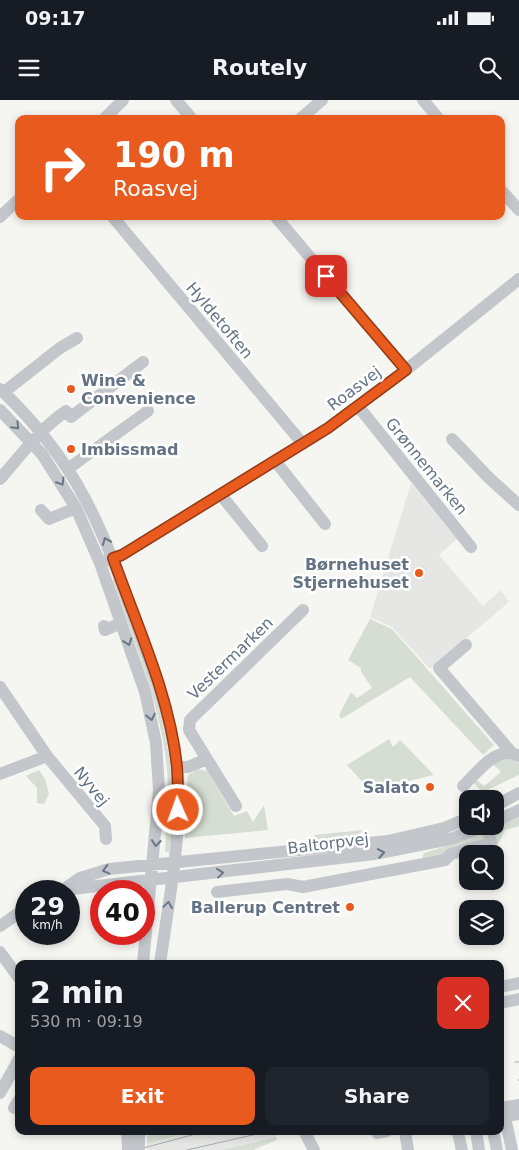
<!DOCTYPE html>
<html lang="en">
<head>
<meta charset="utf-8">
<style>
  :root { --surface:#171b24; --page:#20242c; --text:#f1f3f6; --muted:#9ea1a6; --accent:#e95a1e }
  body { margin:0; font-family:"DejaVu Sans",sans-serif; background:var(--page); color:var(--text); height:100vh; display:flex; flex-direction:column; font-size:19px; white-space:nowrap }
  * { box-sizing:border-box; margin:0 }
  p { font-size:16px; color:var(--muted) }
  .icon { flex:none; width:28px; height:28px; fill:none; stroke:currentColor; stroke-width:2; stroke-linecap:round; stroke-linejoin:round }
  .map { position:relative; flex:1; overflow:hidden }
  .panel { position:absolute; left:15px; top:860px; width:489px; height:175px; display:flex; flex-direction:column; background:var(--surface); border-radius:10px; box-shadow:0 2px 8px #0003 }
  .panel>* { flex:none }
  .hud { position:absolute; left:15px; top:15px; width:490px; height:105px; border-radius:10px; box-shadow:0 2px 8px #0003; background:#e95a1e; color:#fff; overflow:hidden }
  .controls { position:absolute; left:459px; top:690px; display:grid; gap:10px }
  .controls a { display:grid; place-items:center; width:45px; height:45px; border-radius:10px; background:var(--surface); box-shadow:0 2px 8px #0003; font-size:25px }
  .speed { position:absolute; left:15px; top:780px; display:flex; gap:10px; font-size:25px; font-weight:700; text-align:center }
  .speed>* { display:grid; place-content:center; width:65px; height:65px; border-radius:50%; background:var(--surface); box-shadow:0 2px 8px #0003; line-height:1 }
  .speed small { font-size:12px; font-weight:400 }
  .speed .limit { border:8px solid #d22; background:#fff; color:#111 }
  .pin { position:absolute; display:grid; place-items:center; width:42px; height:42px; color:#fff; margin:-21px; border-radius:10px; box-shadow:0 2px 8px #0006 }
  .me { position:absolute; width:55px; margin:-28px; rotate:358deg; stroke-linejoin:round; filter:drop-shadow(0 0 4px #0008) }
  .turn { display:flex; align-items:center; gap:18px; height:105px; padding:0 15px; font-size:22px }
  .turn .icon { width:65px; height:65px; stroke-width:2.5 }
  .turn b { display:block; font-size:35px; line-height:42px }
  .round { display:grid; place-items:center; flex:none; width:52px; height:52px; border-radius:10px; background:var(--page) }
  .summary { display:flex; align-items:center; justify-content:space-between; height:85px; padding:0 15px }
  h1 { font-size:30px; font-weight:800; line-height:38px }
  .cta { display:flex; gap:10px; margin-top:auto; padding:10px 15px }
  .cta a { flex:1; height:58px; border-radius:10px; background:var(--accent); color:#fff; font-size:20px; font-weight:800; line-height:58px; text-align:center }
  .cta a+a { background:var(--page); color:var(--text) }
  .status { display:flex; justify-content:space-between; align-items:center; height:35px; padding:0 25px; background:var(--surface); direction:ltr }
  .status svg { height:14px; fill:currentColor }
  header { display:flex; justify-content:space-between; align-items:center; height:65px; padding:0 15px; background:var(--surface); font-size:22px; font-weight:800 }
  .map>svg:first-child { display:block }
  .built { fill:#e6e7e5 }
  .green { fill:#d6ddd2 }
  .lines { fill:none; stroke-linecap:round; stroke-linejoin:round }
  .minor { stroke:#c3c6ca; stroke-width:12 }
  .tram { stroke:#a5aab0; stroke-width:1 }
  .minor-bridge { stroke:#c3c6ca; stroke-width:12 }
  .oneway { stroke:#687788 }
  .route-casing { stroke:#973a14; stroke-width:12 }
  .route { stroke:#e95a1e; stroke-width:9 }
  .poi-dot { fill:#e95a1e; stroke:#fff; stroke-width:2 }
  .labels { text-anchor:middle; stroke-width:5; stroke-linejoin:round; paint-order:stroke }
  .street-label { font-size:16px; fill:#637384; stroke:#fff }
  .poi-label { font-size:16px; font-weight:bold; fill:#637384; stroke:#fff; text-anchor:end }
</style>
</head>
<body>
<div class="status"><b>09:17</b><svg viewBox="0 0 49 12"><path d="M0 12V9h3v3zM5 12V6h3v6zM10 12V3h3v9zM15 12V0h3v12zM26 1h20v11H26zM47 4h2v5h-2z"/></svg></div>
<header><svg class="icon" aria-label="menu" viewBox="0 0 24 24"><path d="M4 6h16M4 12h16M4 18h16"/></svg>Routely<svg class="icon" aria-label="search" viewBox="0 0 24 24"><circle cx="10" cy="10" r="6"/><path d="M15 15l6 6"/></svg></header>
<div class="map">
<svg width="519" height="1050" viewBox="0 0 519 1050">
  <rect width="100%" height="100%" fill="#f5f6f1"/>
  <!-- built -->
  <path class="built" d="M411,383L457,439L439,455L483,506L501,490L509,502L430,569L392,527L370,517Z
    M195,1031H274L276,1037L221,1050H147V1044Z"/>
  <!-- green -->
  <path class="green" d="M115,479C145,565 187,659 169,752H165C167,722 170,690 166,660C159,600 132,537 111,480Z
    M370,519L392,529L494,645L483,655L410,577L341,619L339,615L351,592L357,598L372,588L361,572V568L348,560Z
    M389,639L393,647L400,640L434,675L370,690L347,665Z
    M510,658L519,663V675L483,692L473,683L477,680L484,686L501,672L493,664L495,661Z
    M198,669L207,671L234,716L247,711L253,722L264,705L268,730L185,738L184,724L188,675Z
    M39,670L45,679L49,694L44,704L37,703V688L26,676Z
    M519,717V726L505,730L497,746L491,748L492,730Z
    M363,730L356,738L315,739L314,735Z
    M484,734L488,737L445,755L422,759L424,753Z
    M162,1031H195L147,1044V1036Z
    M276,1037L277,1040L253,1050H221Z"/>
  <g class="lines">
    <!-- minor -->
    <path class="minor" d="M176,0L192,19
      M423,0L439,19
      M104,19L123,0
      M300,19L322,0
      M501,90L519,110
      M112,116L303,344
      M275,116L406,270
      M0,117L19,99
      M0,289C78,362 102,428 137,525C154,571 172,619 177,668C183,733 169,799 160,864
      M4,292L60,248L77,238
      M358,306L471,447
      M0,310L42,354L76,408L100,463L145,592L156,643L159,690L143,864
      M452,339L489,378L519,405
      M276,362L325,424
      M69,368L148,311
      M0,379C21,355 40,329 66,311L71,317L143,262
      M221,395L262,446
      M41,410L49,419L76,408
      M105,461L122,455L328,328L406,270L519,179
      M104,526L105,530L121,523
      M466,545L439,568L511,652
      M0,587L47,656L105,726L106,739
      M177,667H188L207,659
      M0,674L47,656
      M463,686C479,671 497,644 519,656
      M236,706L189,630L190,620L303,510
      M495,706L519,693
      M495,722L519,710
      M63,790L374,754L450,739L487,726
      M63,790L80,778L109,769L388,741L444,728L468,718
      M217,792L287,784L303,787L445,760L451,754L491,743L487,726
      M0,826L26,808
      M0,852L19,878
      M500,887L519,883
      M500,903L519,899
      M0,936L19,947
      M0,993L19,959
      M14,1008L19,1000
      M500,1008L519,1005
      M500,1017L519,1014
      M505,1017L512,1050
      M127,1031L128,1050
      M139,1031V1046
      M304,1031L314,1050
      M405,1031L408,1050
      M460,1031L458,1033L462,1050
      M476,1031L479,1050
      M493,1031L497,1050
      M377,1033L387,1031"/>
    <!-- tram -->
    <path class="tram" d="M515,962H519
      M518,980H519
      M136,1050L207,1031
      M187,1050L270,1031"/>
    <!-- minor-bridge -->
    <path class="minor-bridge" d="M139,1046V1050"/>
  </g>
  <!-- one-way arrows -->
  <defs><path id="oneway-chevron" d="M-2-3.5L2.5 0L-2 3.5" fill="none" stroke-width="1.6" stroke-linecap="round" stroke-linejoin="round" transform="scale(1.25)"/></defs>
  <g class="oneway">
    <use href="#oneway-chevron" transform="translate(16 326) rotate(46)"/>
    <use href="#oneway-chevron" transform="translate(61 382) rotate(58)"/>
    <use href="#oneway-chevron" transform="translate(106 441) rotate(-112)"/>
    <use href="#oneway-chevron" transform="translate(128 542) rotate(71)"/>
    <use href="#oneway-chevron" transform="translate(151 617) rotate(78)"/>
    <use href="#oneway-chevron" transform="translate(156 743) rotate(96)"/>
    <use href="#oneway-chevron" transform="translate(381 753) rotate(-10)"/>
    <use href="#oneway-chevron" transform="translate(106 770) rotate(165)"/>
    <use href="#oneway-chevron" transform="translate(220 773) rotate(-7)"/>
    <use href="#oneway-chevron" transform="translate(168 805) rotate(-82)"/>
  </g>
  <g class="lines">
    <defs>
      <path id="route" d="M178,710C178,696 178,681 177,667C170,596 137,526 113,458L122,455L328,328L406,270L326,176"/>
    </defs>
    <!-- route casing -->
    <use href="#route" class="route-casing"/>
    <!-- route -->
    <use href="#route" class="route"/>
  </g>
  <!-- markers -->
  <g class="poi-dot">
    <circle cx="71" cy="289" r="5"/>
    <circle cx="71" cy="349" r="5"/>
    <circle cx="419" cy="473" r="5"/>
    <circle cx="430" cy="687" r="5"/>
    <circle cx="350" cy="807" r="5"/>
  </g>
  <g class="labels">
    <!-- street labels -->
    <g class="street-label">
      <text transform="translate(220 220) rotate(50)" y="6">Hyldetoften</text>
      <text transform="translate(354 288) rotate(-37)" y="6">Roasvej</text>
      <text transform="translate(427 366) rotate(51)" y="6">Grønnemarken</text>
      <text transform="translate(230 558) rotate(-44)" y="6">Vestermarken</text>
      <text transform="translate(92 686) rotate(51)" y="6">Nyvej</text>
      <text transform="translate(328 743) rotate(-7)" y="6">Baltorpvej</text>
    </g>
    <!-- poi labels -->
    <g class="poi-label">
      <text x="81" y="286" text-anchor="start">Wine &amp;<tspan x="81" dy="18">Convenience</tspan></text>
      <text x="81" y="355" text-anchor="start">Imbissmad</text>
      <text x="409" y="470">Børnehuset<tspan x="409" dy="18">Stjernehuset</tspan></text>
      <text x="420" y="693">Salato</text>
      <text x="340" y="813">Ballerup Centret</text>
    </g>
  </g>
</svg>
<div class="controls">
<a><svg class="icon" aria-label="sound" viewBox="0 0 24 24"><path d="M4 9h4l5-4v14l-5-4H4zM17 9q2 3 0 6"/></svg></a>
<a><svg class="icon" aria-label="search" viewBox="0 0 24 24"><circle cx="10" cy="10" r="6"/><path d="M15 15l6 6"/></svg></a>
<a><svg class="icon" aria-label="layers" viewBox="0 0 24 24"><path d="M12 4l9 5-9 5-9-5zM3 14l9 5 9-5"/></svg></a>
</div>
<div class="speed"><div>29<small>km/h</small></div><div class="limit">40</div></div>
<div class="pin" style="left:326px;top:176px;background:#d93025"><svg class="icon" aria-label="arrive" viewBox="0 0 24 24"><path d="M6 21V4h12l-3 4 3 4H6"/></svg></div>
<svg class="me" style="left:178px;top:710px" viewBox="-20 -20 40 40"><circle r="17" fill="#e95a1e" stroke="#fff" stroke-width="3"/><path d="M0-11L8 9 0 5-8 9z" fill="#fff"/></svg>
<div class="hud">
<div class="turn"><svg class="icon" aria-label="right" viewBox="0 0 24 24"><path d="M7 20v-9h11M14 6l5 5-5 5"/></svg><div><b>190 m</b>Roasvej</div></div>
</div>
<section class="panel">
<div class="summary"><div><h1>2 min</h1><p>530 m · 09:19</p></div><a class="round" style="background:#d93025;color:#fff"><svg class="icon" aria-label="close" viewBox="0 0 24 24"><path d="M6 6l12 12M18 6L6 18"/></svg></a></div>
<div class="cta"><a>Exit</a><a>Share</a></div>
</section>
</div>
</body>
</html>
